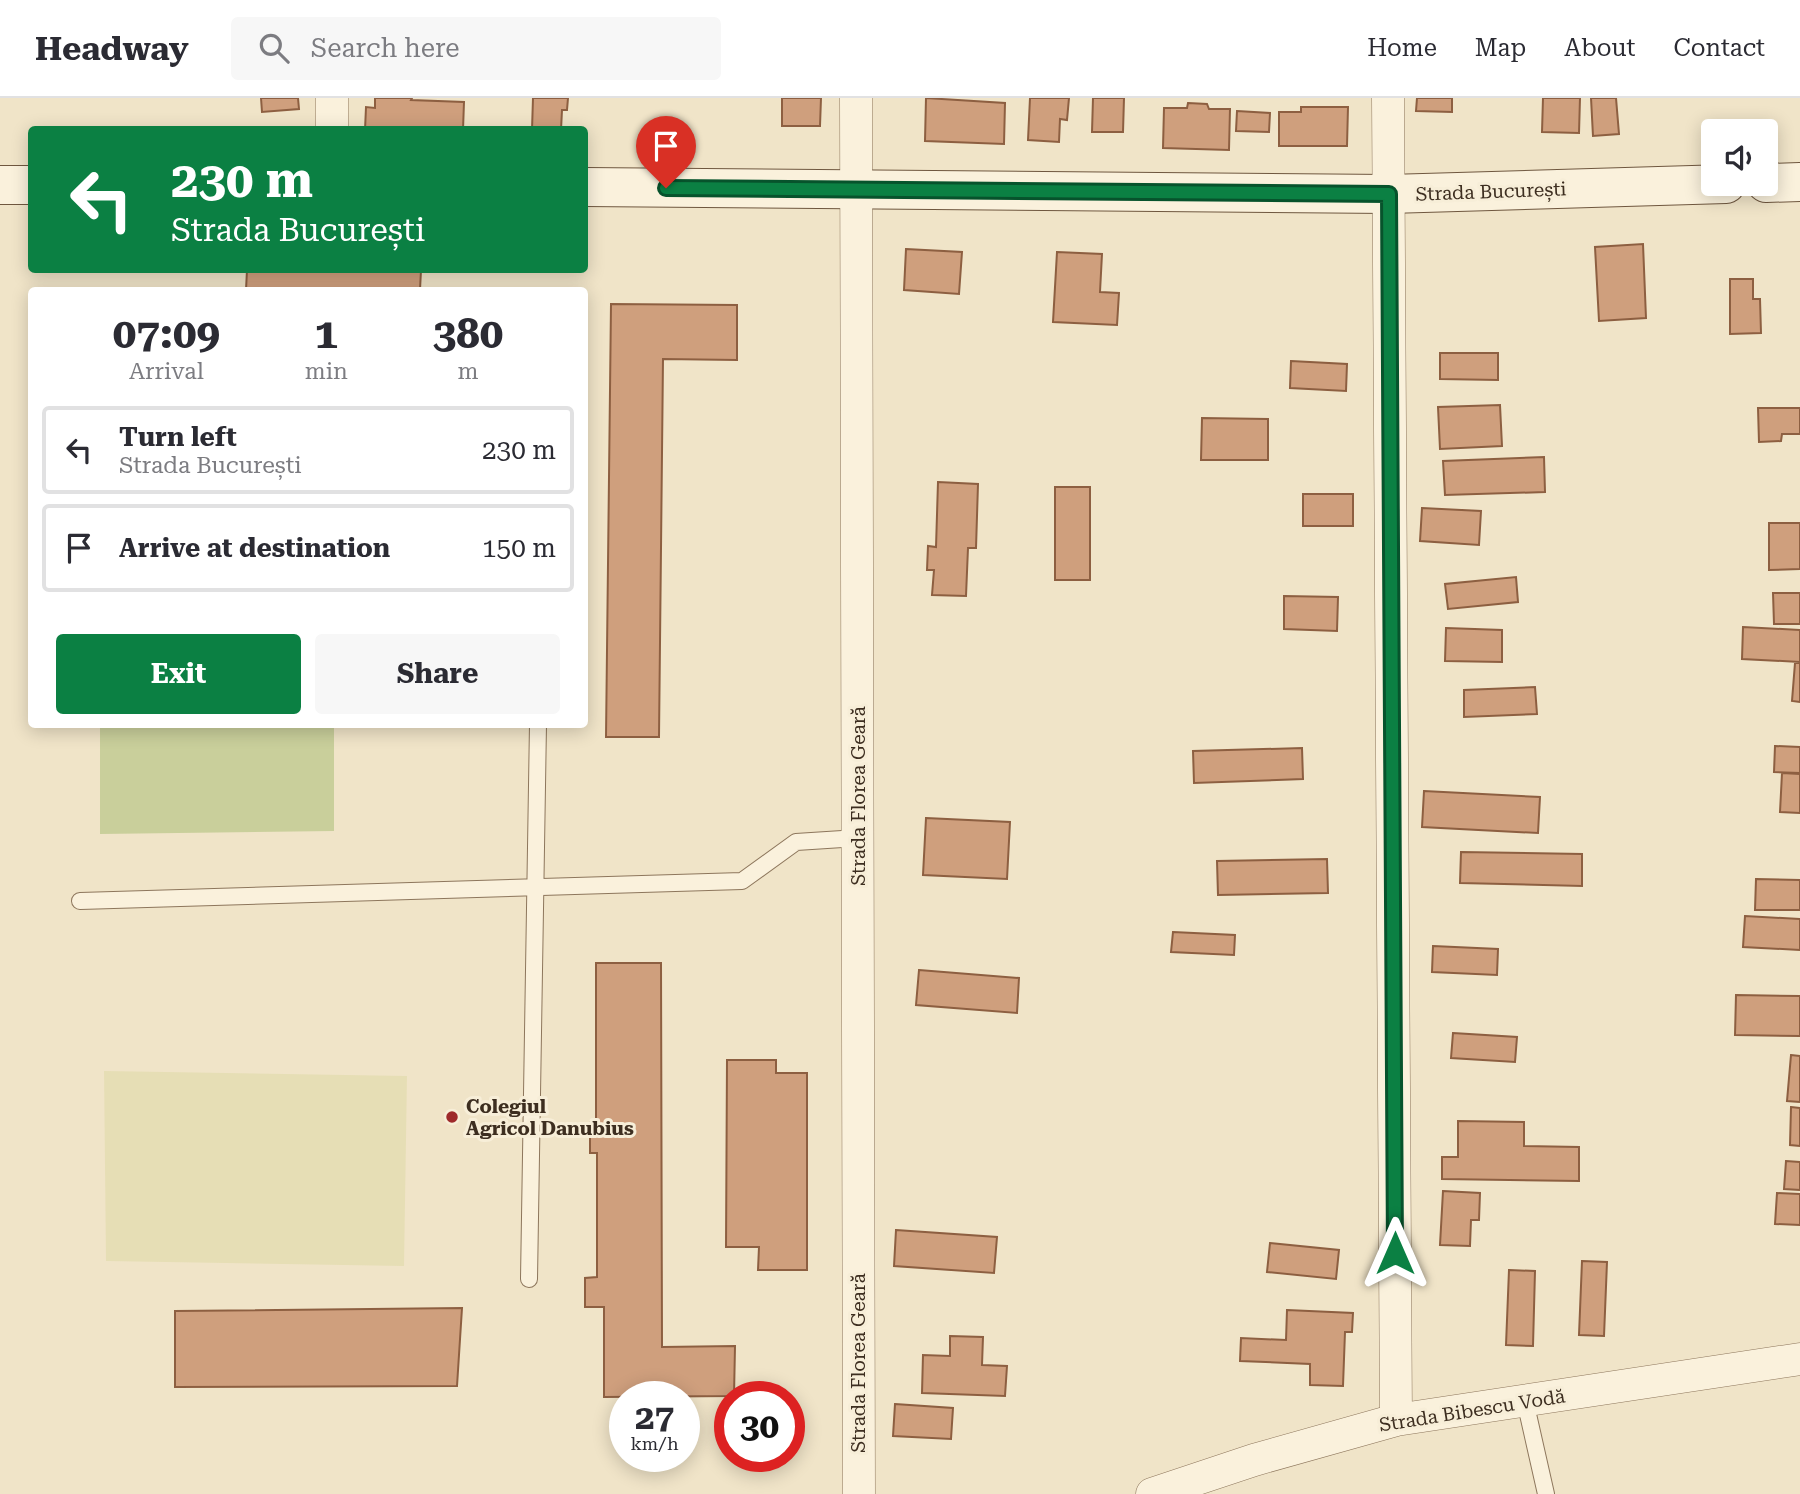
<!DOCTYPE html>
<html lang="en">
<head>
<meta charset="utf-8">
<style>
  :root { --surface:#fff; --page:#f7f7f7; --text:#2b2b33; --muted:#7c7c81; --line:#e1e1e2; --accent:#0b8043 }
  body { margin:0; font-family:"Roboto Serif",serif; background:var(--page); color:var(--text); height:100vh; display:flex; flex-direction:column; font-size:26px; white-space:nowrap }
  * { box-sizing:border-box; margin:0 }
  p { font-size:23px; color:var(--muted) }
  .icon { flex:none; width:38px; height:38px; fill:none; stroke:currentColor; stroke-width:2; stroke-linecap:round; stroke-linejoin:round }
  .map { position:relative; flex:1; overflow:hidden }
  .sheet { position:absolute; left:28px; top:189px; width:560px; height:441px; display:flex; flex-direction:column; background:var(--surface); border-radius:7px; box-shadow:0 4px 18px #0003 }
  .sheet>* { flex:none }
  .banner { position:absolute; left:28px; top:28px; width:560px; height:147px; border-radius:7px; box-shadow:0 4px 18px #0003; background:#0b8043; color:#fff; overflow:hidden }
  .fabs { position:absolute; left:1701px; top:21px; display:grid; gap:14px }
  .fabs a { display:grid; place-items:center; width:77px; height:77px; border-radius:7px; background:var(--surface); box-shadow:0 4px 18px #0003; font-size:35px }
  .speed { position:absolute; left:609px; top:1283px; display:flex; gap:14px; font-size:35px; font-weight:700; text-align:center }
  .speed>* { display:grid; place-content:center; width:91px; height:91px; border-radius:50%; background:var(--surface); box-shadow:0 4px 18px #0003; line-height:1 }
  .speed small { font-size:18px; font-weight:400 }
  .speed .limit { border:10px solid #d22; background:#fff; color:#111 }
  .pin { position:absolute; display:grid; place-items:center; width:60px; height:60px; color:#fff; margin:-72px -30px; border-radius:50% 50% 50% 0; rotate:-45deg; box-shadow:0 0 7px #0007 }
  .pin .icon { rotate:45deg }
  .me { position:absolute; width:77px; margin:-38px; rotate:0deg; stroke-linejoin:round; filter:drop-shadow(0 0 5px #0008) }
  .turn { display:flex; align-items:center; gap:24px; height:147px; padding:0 28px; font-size:32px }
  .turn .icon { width:91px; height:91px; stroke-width:2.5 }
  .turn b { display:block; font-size:49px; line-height:60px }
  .eta { display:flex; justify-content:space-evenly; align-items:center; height:119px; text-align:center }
  .eta b { font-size:42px; font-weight:700; line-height:49px }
  .button { display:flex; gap:14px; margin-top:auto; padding:14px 28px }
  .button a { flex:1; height:80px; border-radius:7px; background:var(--accent); color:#fff; font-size:28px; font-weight:700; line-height:80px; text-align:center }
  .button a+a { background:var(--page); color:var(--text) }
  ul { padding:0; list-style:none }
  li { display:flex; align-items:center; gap:21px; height:88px; margin:0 14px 10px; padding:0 14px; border:4px solid var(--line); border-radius:7px }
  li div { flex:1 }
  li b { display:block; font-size:26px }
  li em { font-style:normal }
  header { display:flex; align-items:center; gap:42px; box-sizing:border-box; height:98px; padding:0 35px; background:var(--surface); border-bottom:2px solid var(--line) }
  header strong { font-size:33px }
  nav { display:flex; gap:38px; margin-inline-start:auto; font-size:24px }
  .search { width:490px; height:63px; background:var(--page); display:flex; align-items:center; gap:18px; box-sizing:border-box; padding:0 24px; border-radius:7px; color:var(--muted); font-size:26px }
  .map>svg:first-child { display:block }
  .farmland { fill:#e6deb5 }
  .green { fill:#c9cf9b }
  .building { fill:#cf9f7d; stroke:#8d5f41; stroke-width:2 }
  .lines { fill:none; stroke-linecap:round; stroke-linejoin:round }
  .lane-casing { stroke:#8d765c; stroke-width:18 }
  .street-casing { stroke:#8d765c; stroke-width:33 }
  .secondary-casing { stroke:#6f573f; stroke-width:40 }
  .lane { stroke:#faf1dc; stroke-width:16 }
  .street { stroke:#faf1dc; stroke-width:32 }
  .secondary { stroke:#faf1dc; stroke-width:38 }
  .route-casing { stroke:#07532c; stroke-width:18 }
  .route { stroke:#0b8043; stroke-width:12 }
  .poi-dot { fill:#9e2a2b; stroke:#f7eed8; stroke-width:2.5 }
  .labels { text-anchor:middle; stroke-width:6; stroke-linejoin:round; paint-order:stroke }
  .street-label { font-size:19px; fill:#3d2e20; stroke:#f7eed8 }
  .poi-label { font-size:19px; font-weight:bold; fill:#3d2e20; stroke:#f7eed8; text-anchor:start }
</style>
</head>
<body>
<header>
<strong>Headway</strong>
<div class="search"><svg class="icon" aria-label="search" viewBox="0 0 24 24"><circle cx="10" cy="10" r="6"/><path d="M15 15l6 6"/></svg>Search here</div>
<nav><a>Home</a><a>Map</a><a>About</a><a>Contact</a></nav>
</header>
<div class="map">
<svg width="1800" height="1396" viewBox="0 0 1800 1396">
  <rect width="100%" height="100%" fill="#f0e4c8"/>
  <!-- farmland -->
  <path class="farmland" d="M104,973L407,978L404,1168L106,1163Z"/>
  <!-- green -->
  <path class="green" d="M100,627H334V733L100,736Z"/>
  <!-- building -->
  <path class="building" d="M261,0H298L299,11L262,14Z
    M375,0H412L411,2L464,4L463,32H365L366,9L375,10Z
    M533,0H568L567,12H562L561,32H532Z
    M782,0H821L820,28H782Z
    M926,0L1005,5L1004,46L925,43Z
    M1030,0H1069L1067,22L1060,21L1059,44L1028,42Z
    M1093,0H1124L1123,34H1092Z
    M1417,0H1452V14L1416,13Z
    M1543,0H1580L1579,35L1542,34Z
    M1591,0H1616L1619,36L1593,38Z
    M1188,5L1207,6L1209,11H1230L1229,52L1163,50L1164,10H1187Z
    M1301,9H1348L1347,48H1279V14H1301Z
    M1237,13L1270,15L1269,34L1236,33Z
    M1643,146L1646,220L1599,223L1595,149Z
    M906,151L962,154L959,196L904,192Z
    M1057,154L1102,156L1100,194L1119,195L1117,227L1053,224Z
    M247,172H421L420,192H246Z
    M1730,181H1753V201H1760L1761,235L1730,236Z
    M611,206L737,207V262L663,261L659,639H606Z
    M1440,255H1498V282L1440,281Z
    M1291,263L1347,266L1346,293L1290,290Z
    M1500,307L1502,348L1440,351L1438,309Z
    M1758,310H1800V336H1782L1781,343L1759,344Z
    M1202,320L1268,321V362H1201Z
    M1544,359L1545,394L1445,397L1443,363Z
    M938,384L978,386L976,450H968L966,498L932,497L934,472H927L928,448L936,449Z
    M1055,389H1090V482H1055Z
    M1303,396H1353V428H1303Z
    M1422,410L1481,413L1479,447L1420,443Z
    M1769,425H1800V471L1769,472Z
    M1516,479L1518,504L1448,511L1445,486Z
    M1773,495H1800V526H1774Z
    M1284,498L1338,499L1337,533L1284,531Z
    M1743,529L1800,532V564L1742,561Z
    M1446,530L1502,532V564L1445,563Z
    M1795,565H1800V604L1792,603Z
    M1535,589L1537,616L1464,619V592Z
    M1775,648L1800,649V675L1774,674Z
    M1302,650L1303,681L1194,685L1193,653Z
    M1782,675L1800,676V715L1780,714Z
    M1424,693L1540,699L1538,735L1422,729Z
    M926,720L1010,724L1007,781L923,777Z
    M1461,754L1582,756V788L1460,785Z
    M1327,761L1328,795L1218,797L1217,763Z
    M1756,781L1800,782V812H1755Z
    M1745,818L1800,821V852L1743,849Z
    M1173,834L1235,837L1234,857L1171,854Z
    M1433,848L1498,851L1497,877L1432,874Z
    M596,865H661L662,1249L735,1248L734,1298L604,1299V1209H585V1180L597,1179V1055H590V1025L596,1026Z
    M919,872L1019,880L1017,915L916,907Z
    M1736,897L1800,898V938L1735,937Z
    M1453,935L1517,939L1515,964L1451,960Z
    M1791,957L1800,958V1004L1787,1003Z
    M727,962H776V975H807V1172H758L759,1149H726Z
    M1791,1009L1800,1010V1048L1790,1047Z
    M1458,1023L1524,1024V1048L1579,1049V1083L1442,1081V1059H1458Z
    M1786,1063L1800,1064V1092L1784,1091Z
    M1443,1093L1480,1095L1479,1122H1471L1470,1148L1440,1147Z
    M1777,1095L1800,1096V1127L1775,1126Z
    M896,1132L997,1139L994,1175L894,1168Z
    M1270,1145L1339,1152L1336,1181L1267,1174Z
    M1582,1163L1607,1164L1604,1238L1579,1237Z
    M1509,1172L1535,1173L1533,1248L1506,1247Z
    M462,1210L457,1288L175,1289V1213Z
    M1287,1212L1353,1215L1352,1234H1345L1343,1288L1310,1287V1266L1240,1263L1241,1240L1286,1242Z
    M950,1238L983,1239L982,1267L1007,1268L1005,1298L922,1295L923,1257L950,1258Z
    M895,1306L953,1310L951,1341L893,1338Z"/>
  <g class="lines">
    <defs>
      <path id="lane" d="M80,803L742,783L796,744L858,740
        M529,1181L538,626
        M1525,1303L1546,1396"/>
      <path id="street" d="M856,0L859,1396
        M1388,0L1396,1322
        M332,32V0
        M1152,1396L1254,1362L1396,1322L1800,1261"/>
      <path id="secondary" d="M1766,85L1800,84
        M0,87H32
        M584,89L1389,96L1726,86"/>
    </defs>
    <!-- lane casing -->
    <use href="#lane" class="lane-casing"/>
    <!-- street casing -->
    <use href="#street" class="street-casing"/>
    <!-- secondary casing -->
    <use href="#secondary" class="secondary-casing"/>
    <!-- lane -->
    <use href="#lane" class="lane"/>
    <!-- street -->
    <use href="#street" class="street"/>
    <!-- secondary -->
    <use href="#secondary" class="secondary"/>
  </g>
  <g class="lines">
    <defs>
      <path id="route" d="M666,90L1389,96L1395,1155"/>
    </defs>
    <!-- route casing -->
    <use href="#route" class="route-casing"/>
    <!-- route -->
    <use href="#route" class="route"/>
  </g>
  <!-- markers -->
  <circle class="poi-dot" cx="452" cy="1019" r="7"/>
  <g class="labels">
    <!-- street labels -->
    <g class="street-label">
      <text transform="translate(1491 93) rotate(-2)" y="7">Strada București</text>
      <text transform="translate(858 698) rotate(-90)" y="7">Strada Florea Geară</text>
      <text transform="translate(858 1265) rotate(-90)" y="7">Strada Florea Geară</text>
      <text transform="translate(1472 1312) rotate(-9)" y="7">Strada Bibescu Vodă</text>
    </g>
    <!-- poi labels -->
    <g class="poi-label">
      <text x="466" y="1015">Colegiul<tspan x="466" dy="22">Agricol Danubius</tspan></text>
    </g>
  </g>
</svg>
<div class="fabs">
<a><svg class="icon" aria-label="sound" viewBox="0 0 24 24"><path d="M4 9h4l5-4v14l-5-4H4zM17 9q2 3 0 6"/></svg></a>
</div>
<div class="speed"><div>27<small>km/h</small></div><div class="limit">30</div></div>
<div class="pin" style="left:666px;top:90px;background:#d93025"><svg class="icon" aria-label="arrive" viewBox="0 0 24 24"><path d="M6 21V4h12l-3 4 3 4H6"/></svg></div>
<svg class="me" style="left:1395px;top:1155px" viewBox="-20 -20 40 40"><path d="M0-17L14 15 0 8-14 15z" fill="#0b8043" stroke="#fff" stroke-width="4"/></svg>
<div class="banner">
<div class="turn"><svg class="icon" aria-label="left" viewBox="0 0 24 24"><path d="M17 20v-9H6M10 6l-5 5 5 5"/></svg><div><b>230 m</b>Strada București</div></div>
</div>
<section class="sheet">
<div class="eta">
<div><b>07:09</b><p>Arrival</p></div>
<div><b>1</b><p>min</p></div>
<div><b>380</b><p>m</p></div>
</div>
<ul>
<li><svg class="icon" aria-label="left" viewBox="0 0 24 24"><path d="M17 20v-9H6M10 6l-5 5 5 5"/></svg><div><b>Turn left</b><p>Strada București</p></div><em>230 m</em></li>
<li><svg class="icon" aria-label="arrive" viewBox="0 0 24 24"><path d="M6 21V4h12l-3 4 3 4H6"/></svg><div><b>Arrive at destination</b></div><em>150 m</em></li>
</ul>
<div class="button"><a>Exit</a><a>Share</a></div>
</section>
</div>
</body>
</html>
